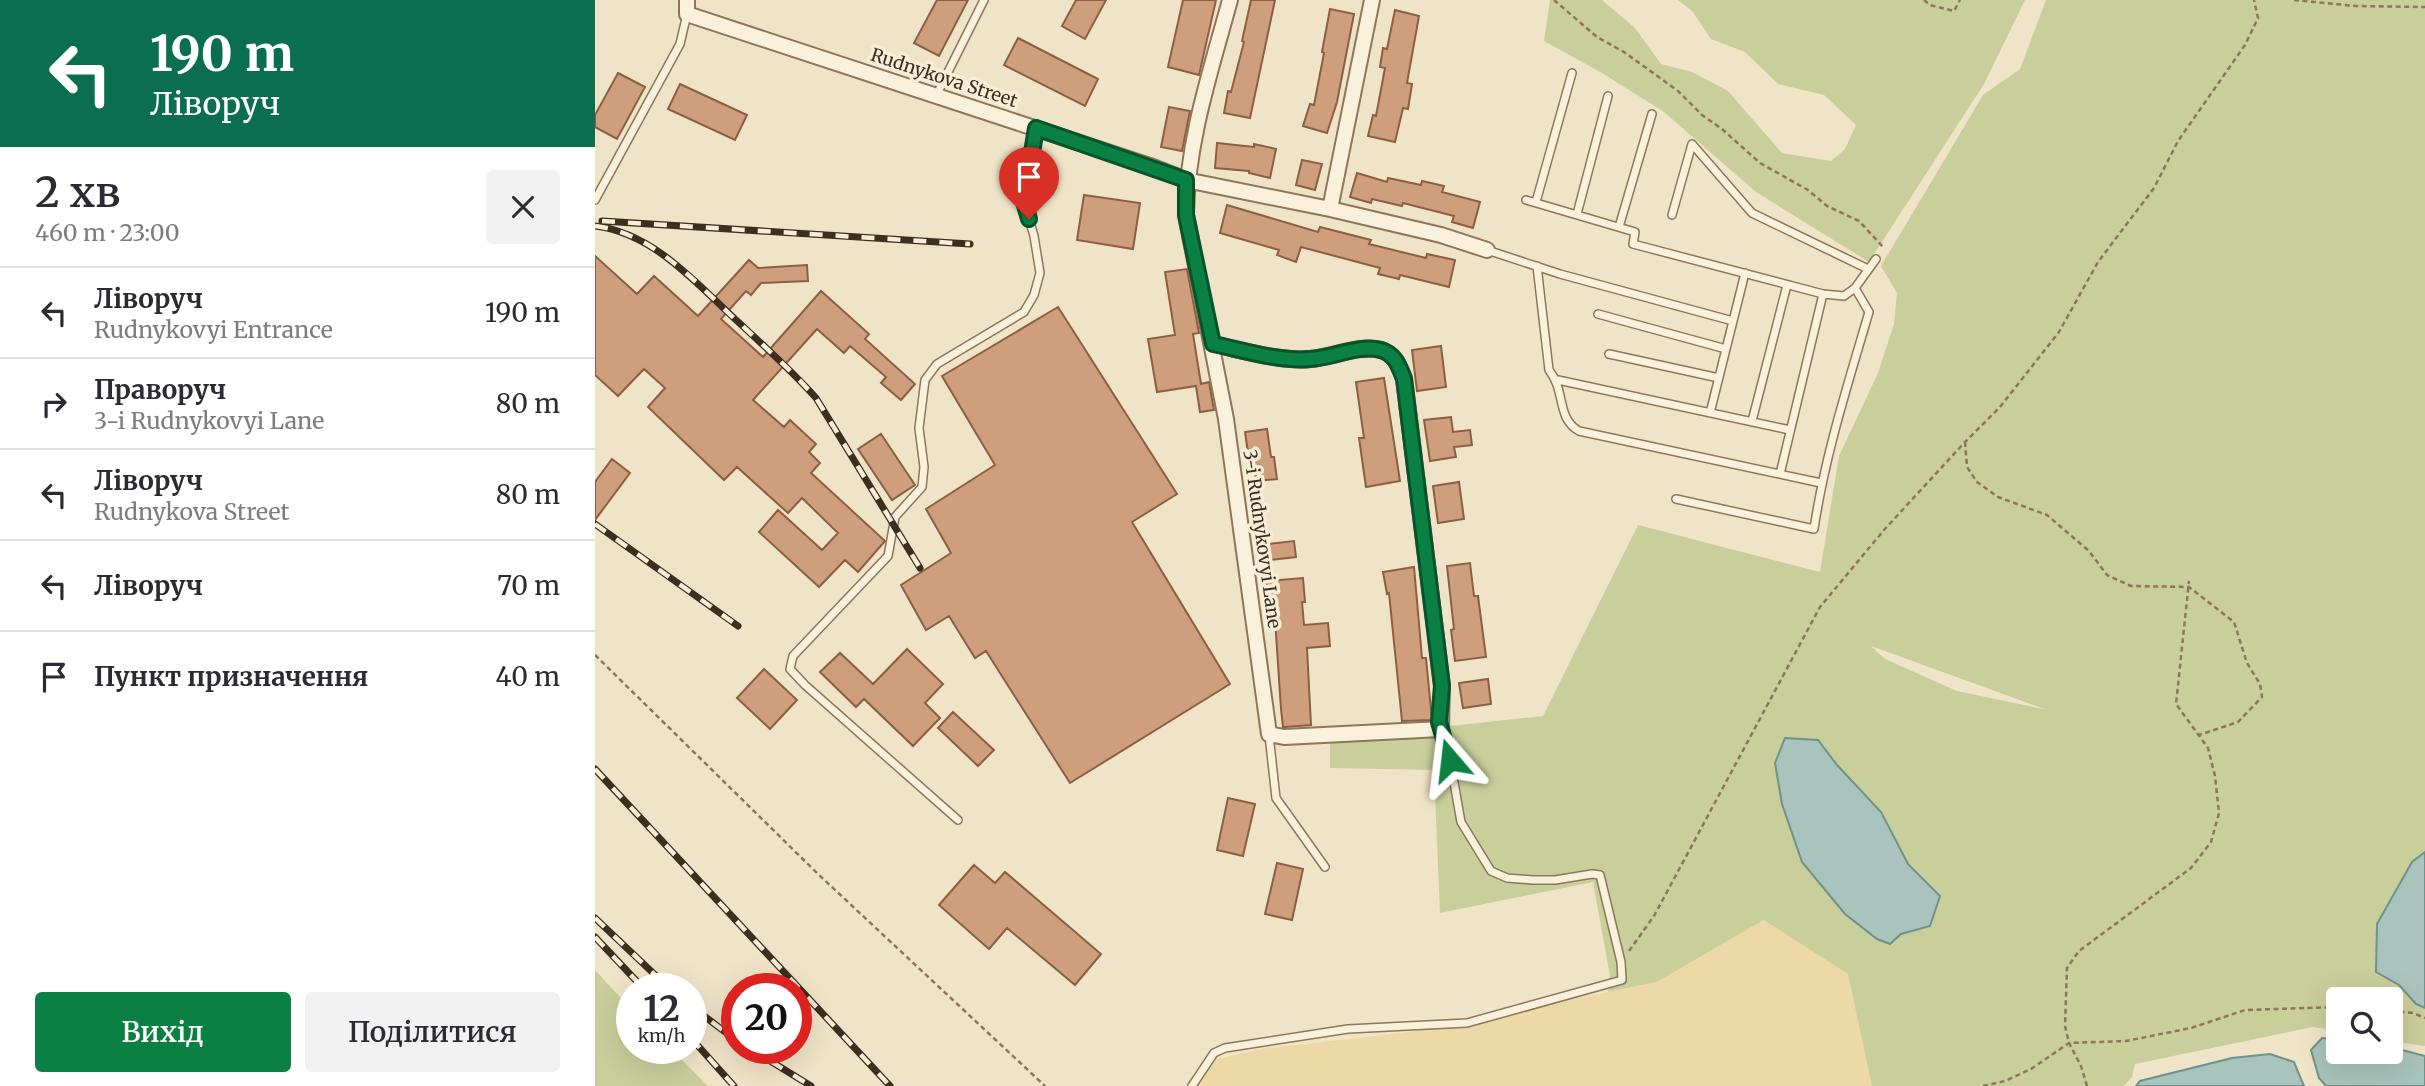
<!DOCTYPE html>
<html lang="uk">
<head>
<meta charset="utf-8">
<style>
  :root { --surface:#fff; --page:#f2f2f3; --text:#2b2b33; --muted:#7c7c81; --line:#e1e1e2; --accent:#0b8043 }
  body { margin:0; font-family:Merriweather,serif; background:var(--page); color:var(--text); height:100vh; display:flex; flex-direction:column; font-size:26px; white-space:nowrap }
  * { box-sizing:border-box; margin:0 }
  p { font-size:23px; color:var(--muted) }
  .icon { flex:none; width:38px; height:38px; fill:none; stroke:currentColor; stroke-width:2; stroke-linecap:round; stroke-linejoin:round }
  .map { position:relative; flex:1; overflow:hidden }
  .sheet { display:flex; flex-direction:column; background:var(--surface); width:595px }
  .sheet>* { flex:none }
  .banner { background:#0b6e4f; color:#fff; overflow:hidden }
  .buttons { position:absolute; left:1731px; top:987px; display:grid; gap:14px }
  .buttons a { display:grid; place-items:center; width:77px; height:77px; border-radius:7px; background:var(--surface); box-shadow:0 7px 28px #0002; font-size:35px }
  .speed { position:absolute; left:21px; top:973px; display:flex; gap:14px; font-size:35px; font-weight:700; text-align:center }
  .speed>* { display:grid; place-content:center; width:91px; height:91px; border-radius:50%; background:var(--surface); box-shadow:0 7px 28px #0002; line-height:1 }
  .speed small { font-size:18px; font-weight:400 }
  .speed .limit { border:10px solid #d22; background:#fff; color:#111 }
  .pin { position:absolute; display:grid; place-items:center; width:60px; height:60px; color:#fff; margin:-72px -30px; border-radius:50% 50% 50% 0; rotate:-45deg; box-shadow:0 0 7px #0007 }
  .pin .icon { rotate:45deg }
  .me { position:absolute; width:77px; margin:-38px; rotate:343deg; stroke-linejoin:round; filter:drop-shadow(0 0 5px #0008) }
  .turn { display:flex; align-items:center; gap:24px; height:147px; padding:0 35px; font-size:32px }
  .turn .icon { width:91px; height:91px; stroke-width:2.5 }
  .turn b { display:block; font-size:49px; line-height:60px }
  .round { display:grid; place-items:center; flex:none; width:74px; height:74px; border-radius:7px; background:var(--page) }
  .headline { display:flex; align-items:center; justify-content:space-between; height:119px; padding:0 35px }
  h1 { font-size:42px; font-weight:600; line-height:52px }
  .cta { display:flex; gap:14px; margin-top:auto; padding:14px 35px }
  .cta a { flex:1; height:80px; border-radius:7px; background:var(--accent); color:#fff; font-size:28px; font-weight:600; line-height:80px; text-align:center }
  .cta a+a { background:var(--page); color:var(--text) }
  ul { padding:0; list-style:none }
  li { display:flex; align-items:center; gap:21px; height:91px; padding:0 35px; border-top:2px solid var(--line) }
  li div { flex:1 }
  li b { display:block; font-size:26px }
  li em { font-style:normal }
  main { display:flex; flex:1; min-height:0 }
  .map>svg:first-child { display:block }
  .green { fill:#c9cf9b; fill-rule:evenodd }
  .sand { fill:#ecd9a5 }
  .water { fill:#a9c4bc; stroke:#6f938a; stroke-width:2 }
  .building { fill:#cf9f7d; stroke:#8d5f41; stroke-width:2 }
  .lines { fill:none; stroke-linecap:round; stroke-linejoin:round }
  .lane-casing { stroke:#8d765c; stroke-width:10 }
  .street-casing { stroke:#8d765c; stroke-width:18 }
  .path { stroke:#8d765c; stroke-width:2.5; stroke-dasharray:5 3.5; stroke-linecap:butt }
  .lane { stroke:#faf1dc; stroke-width:7 }
  .street { stroke:#faf1dc; stroke-width:14 }
  .rail-casing { stroke:#3d2e20; stroke-width:7 }
  .rail { stroke:#f7eed8; stroke-width:4.5; stroke-dasharray:13; stroke-linecap:butt }
  .route-casing { stroke:#07532c; stroke-width:18 }
  .route { stroke:#0b8043; stroke-width:12 }
  .labels { text-anchor:middle; stroke-width:7; stroke-linejoin:round; paint-order:stroke }
  .street-label { font-size:18px; fill:#3d2e20; stroke:#f7eed8 }
</style>
</head>
<body>
<main>
<section class="sheet">
<div class="banner">
<div class="turn"><svg class="icon" aria-label="left" viewBox="0 0 24 24"><path d="M17 20v-9H6M10 6l-5 5 5 5"/></svg><div><b>190 m</b>Ліворуч</div></div>
</div>
<div class="headline"><div><h1>2 хв</h1><p>460 m · 23:00</p></div><a class="round"><svg class="icon" aria-label="close" viewBox="0 0 24 24"><path d="M6 6l12 12M18 6L6 18"/></svg></a></div>
<ul>
<li><svg class="icon" aria-label="left" viewBox="0 0 24 24"><path d="M17 20v-9H6M10 6l-5 5 5 5"/></svg><div><b>Ліворуч</b><p>Rudnykovyi Entrance</p></div><em>190 m</em></li>
<li><svg class="icon" aria-label="right" viewBox="0 0 24 24"><path d="M7 20v-9h11M14 6l5 5-5 5"/></svg><div><b>Праворуч</b><p>3-i Rudnykovyi Lane</p></div><em>80 m</em></li>
<li><svg class="icon" aria-label="left" viewBox="0 0 24 24"><path d="M17 20v-9H6M10 6l-5 5 5 5"/></svg><div><b>Ліворуч</b><p>Rudnykova Street</p></div><em>80 m</em></li>
<li><svg class="icon" aria-label="left" viewBox="0 0 24 24"><path d="M17 20v-9H6M10 6l-5 5 5 5"/></svg><div><b>Ліворуч</b></div><em>70 m</em></li>
<li><svg class="icon" aria-label="arrive" viewBox="0 0 24 24"><path d="M6 21V4h12l-3 4 3 4H6"/></svg><div><b>Пункт призначення</b></div><em>40 m</em></li>
</ul>
<div class="cta"><a>Вихід</a><a>Поділитися</a></div>
</section>
<div class="map">
<svg width="1830" height="1086" viewBox="0 0 1830 1086">
  <rect width="100%" height="100%" fill="#f0e4c8"/>
  <!-- green -->
  <path class="green" d="M955,0H1007L1040,28L1066,64L1097,72L1133,91L1187,153L1236,161L1250,149L1261,125L1229,95L1183,84L1150,52L1116,39L1097,11L1083,0H1430L1389,84L1274,262L1161,192L1069,112L1007,73L949,41Z
    M1451,0H1830V1046L1796,1041V999H1743V1031L1718,1027L1540,1064L1537,1077L1529,1086H1277L1169,920L1062,982L1013,992L1015,976L998,882L845,913L839,770L735,768V739L948,716L1043,525L1225,572L1244,456L1283,373L1299,324L1302,293L1286,266L1388,95L1425,69ZM1276,646L1452,710H1453L1362,691L1290,659Z
    M0,970L37,1010V1048H75L113,1086H0Z"/>
  <!-- sand -->
  <path class="sand" d="M1169,920L1253,974L1277,1086H601L613,1061L666,1049L823,1031L1062,982Z"/>
  <!-- water -->
  <path class="water" d="M1190,738L1223,740L1242,765L1286,812L1313,864L1345,896L1335,926L1306,934L1295,944L1282,939L1250,914L1207,862L1187,804L1180,763Z
    M1830,852V1008L1821,1004L1804,985L1781,972L1782,924L1817,862Z
    M1727,1038L1743,1039V1052H1796V1047L1830,1056V1086H1731L1724,1078L1716,1050Z
    M1675,1054L1699,1062L1709,1086H1541L1545,1081L1637,1058Z"/>
  <!-- building -->
  <path class="building" d="M342,0H373L344,56L319,43Z
    M481,0H511L490,39L467,26Z
    M588,0H621L604,75L573,67Z
    M656,0H680L655,118L629,113L633,91L636,92L649,42L647,41Z
    M735,9L759,14L742,102L732,133L708,126L715,104L719,105L729,53L727,52Z
    M800,10L824,16L812,83L817,84L813,109L808,108L800,142L773,136L778,115L781,116L790,68L785,67L788,48L792,49Z
    M423,38L503,79L490,106L409,65Z
    M23,73L50,87L22,139L0,127V115Z
    M85,84L152,115L140,140L73,109Z
    M574,107L595,111L587,151L566,147Z
    M622,143L659,147V144L681,149L675,178L654,173V171L620,168Z
    M707,160L727,164L720,190L701,185Z
    M762,173L792,182L793,178L826,185L827,181L849,186L847,192L885,202L878,228L857,222L859,216L808,203L807,206L777,199L776,203L755,197Z
    M489,195L545,203L538,249L482,240Z
    M632,205L723,232L725,227L776,240L774,244L831,258L832,254L860,260L854,287L805,275L804,279L783,274L785,268L706,247L701,262L682,255L684,250L625,233Z
    M0,256L42,294L59,276L103,316L154,260L163,268L212,265L213,281L166,283L156,295L151,291L126,319L168,357L226,291L274,334L270,339L320,384L306,400L286,383L291,377L255,346L249,353L222,329L158,400L189,427L195,420L221,444L214,452L225,463L216,473L290,541L263,572L250,560L224,587L164,532L183,510L227,550L243,533L207,498L193,513L142,467L129,480L53,407L70,388L49,369L23,396L0,375Z
    M592,269L604,333L598,334L606,384L614,382L619,410L605,412L601,386L562,392L553,339L580,335L570,272Z
    M463,307L582,494L537,522L635,684L475,783L391,651L380,658L354,616L331,630L306,585L356,553L331,509L400,465L347,376Z
    M846,346L851,387L822,391L817,350Z
    M789,378L805,481L771,487L764,438H769L761,382Z
    M856,417L858,432L875,430L877,445L859,447L861,457L835,461L829,420Z
    M672,429L676,457H679L682,479L661,481L657,453H653L650,432Z
    M286,434L320,485L297,500L263,449Z
    M17,459L35,473L0,520V482Z
    M864,482L869,519L843,523L838,486Z
    M699,541L701,557L674,560L672,544Z
    M875,563L879,596H883L891,657L860,661L856,630L859,629L852,566Z
    M819,567L827,658H831L837,720L807,721L794,593L792,594L788,572Z
    M708,578L710,602H707L709,625L733,623L735,646L712,648L716,725L690,727H688L686,709L679,604L674,605L671,581Z
    M312,649L348,684L330,703L345,718L318,746L269,699L261,707L225,672L245,653L278,684Z
    M169,669L202,700L175,729L142,698Z
    M893,679L896,704L868,708L864,683Z
    M358,712L399,750L383,766L343,728Z
    M633,798L660,804L648,856L622,850Z
    M682,863L708,869L697,920L670,914Z
    M379,865L400,883L410,872L506,954L480,985L412,928L394,949L344,905Z"/>
  <g class="lines">
    <defs>
      <path id="lane" d="M341,96L389,0
        M0,200L85,44L92,14
        M931,200L1040,232L1038,244L1228,294L1249,296L1260,288L1281,259
        M941,202L977,73
        M982,214L1013,96
        M1077,215L1097,144L1157,213L1273,269
        M1024,227L1057,114
        M892,250L965,274L1138,321
        M942,266L954,370C971,391 961,418 984,431L1226,483
        M1003,314L1131,349
        M1014,354L1124,378
        M963,380L1195,430
        M1115,413L1150,273
        M1157,421L1192,285
        M1185,474L1228,294
        M1081,499L1219,529C1230,455 1253,384 1274,312L1260,288
        M674,735L681,798L730,867
        M363,820L210,685L195,669L198,656L293,556L300,517L327,487L329,467L324,428L330,380L342,364L429,312L439,295L445,273L439,236L429,202L441,129
        M597,1086L619,1053L630,1048L753,1029L872,1023L1027,980L1026,962L1005,875L997,874L960,880H938L912,878L896,871L866,822L855,760L846,729"/>
      <path id="street" d="M92,0V14L555,166L591,180L735,209L846,235L892,250
        M735,209L777,0
        M618,344C647,350 686,362 715,359C738,357 764,344 786,350C800,354 804,366 809,378L847,686L846,729L689,737L674,734L631,419L591,215C592,141 616,70 635,0"/>
    </defs>
    <!-- lane casing -->
    <use href="#lane" class="lane-casing"/>
    <!-- street casing -->
    <use href="#street" class="street-casing"/>
    <!-- path -->
    <path class="path" d="M959,0L1002,37L1029,52L1083,91L1107,115L1127,129L1165,163L1213,190L1232,206L1264,221L1289,248
      M1329,0L1335,5L1359,11L1365,0
      M1699,0L1761,6L1830,7
      M1370,442L1372,467L1382,482L1403,497L1452,515L1494,551L1512,575L1536,586L1594,587L1639,622L1652,663L1665,684L1667,697L1643,722L1604,735
      M0,655L223,874L450,1086
      M1034,951L1059,916L1225,607L1289,530L1370,442L1405,407L1464,332L1503,262L1559,188L1583,141L1650,45L1663,18L1659,0
      M1796,1011L1818,1013L1830,1018
      M1388,1086L1410,1081L1436,1069L1474,1043L1531,1041L1596,1028L1650,1010L1743,1007
      M1492,1086L1486,1066L1474,1043L1470,1026L1472,968L1484,951L1596,868L1616,842L1624,813L1620,776L1613,748L1581,704L1594,581"/>
    <!-- lane -->
    <use href="#lane" class="lane"/>
    <!-- street -->
    <use href="#street" class="street"/>
    <defs>
      <path id="rail" d="M7,221L375,244
        M0,226C58,233 100,282 140,319C168,345 196,370 221,398L325,568
        M0,524L143,626
        M0,769L295,1086
        M0,918L75,989
        M0,937L49,989
        M96,1006L142,1041
        M96,1038L139,1086
        M154,1048L216,1086"/>
    </defs>
    <!-- rail casing -->
    <use href="#rail" class="rail-casing"/>
    <!-- rail -->
    <use href="#rail" class="rail"/>
  </g>
  <g class="lines">
    <defs>
      <path id="route" d="M434,219L429,202L441,128L591,180V215L618,344C647,350 686,362 715,359C738,358 764,344 786,350C800,354 804,366 809,379L847,686L844,722L855,760"/>
    </defs>
    <!-- route casing -->
    <use href="#route" class="route-casing"/>
    <!-- route -->
    <use href="#route" class="route"/>
  </g>
  <g class="labels">
    <!-- street labels -->
    <g class="street-label">
      <text transform="translate(349 78) rotate(18)" y="6">Rudnykova Street</text>
      <text transform="translate(667 539) rotate(82)" y="6">3-i Rudnykovyi Lane</text>
    </g>
  </g>
</svg>
<div class="buttons">
<a><svg class="icon" aria-label="search" viewBox="0 0 24 24"><circle cx="10" cy="10" r="6"/><path d="M15 15l6 6"/></svg></a>
</div>
<div class="speed"><div>12<small>km/h</small></div><div class="limit">20</div></div>
<div class="pin" style="left:434px;top:219px;background:#d93025"><svg class="icon" aria-label="arrive" viewBox="0 0 24 24"><path d="M6 21V4h12l-3 4 3 4H6"/></svg></div>
<svg class="me" style="left:855px;top:760px" viewBox="-20 -20 40 40"><path d="M0-17L14 15 0 8-14 15z" fill="#0b8043" stroke="#fff" stroke-width="4"/></svg>
</div>
</main>
</body>
</html>
